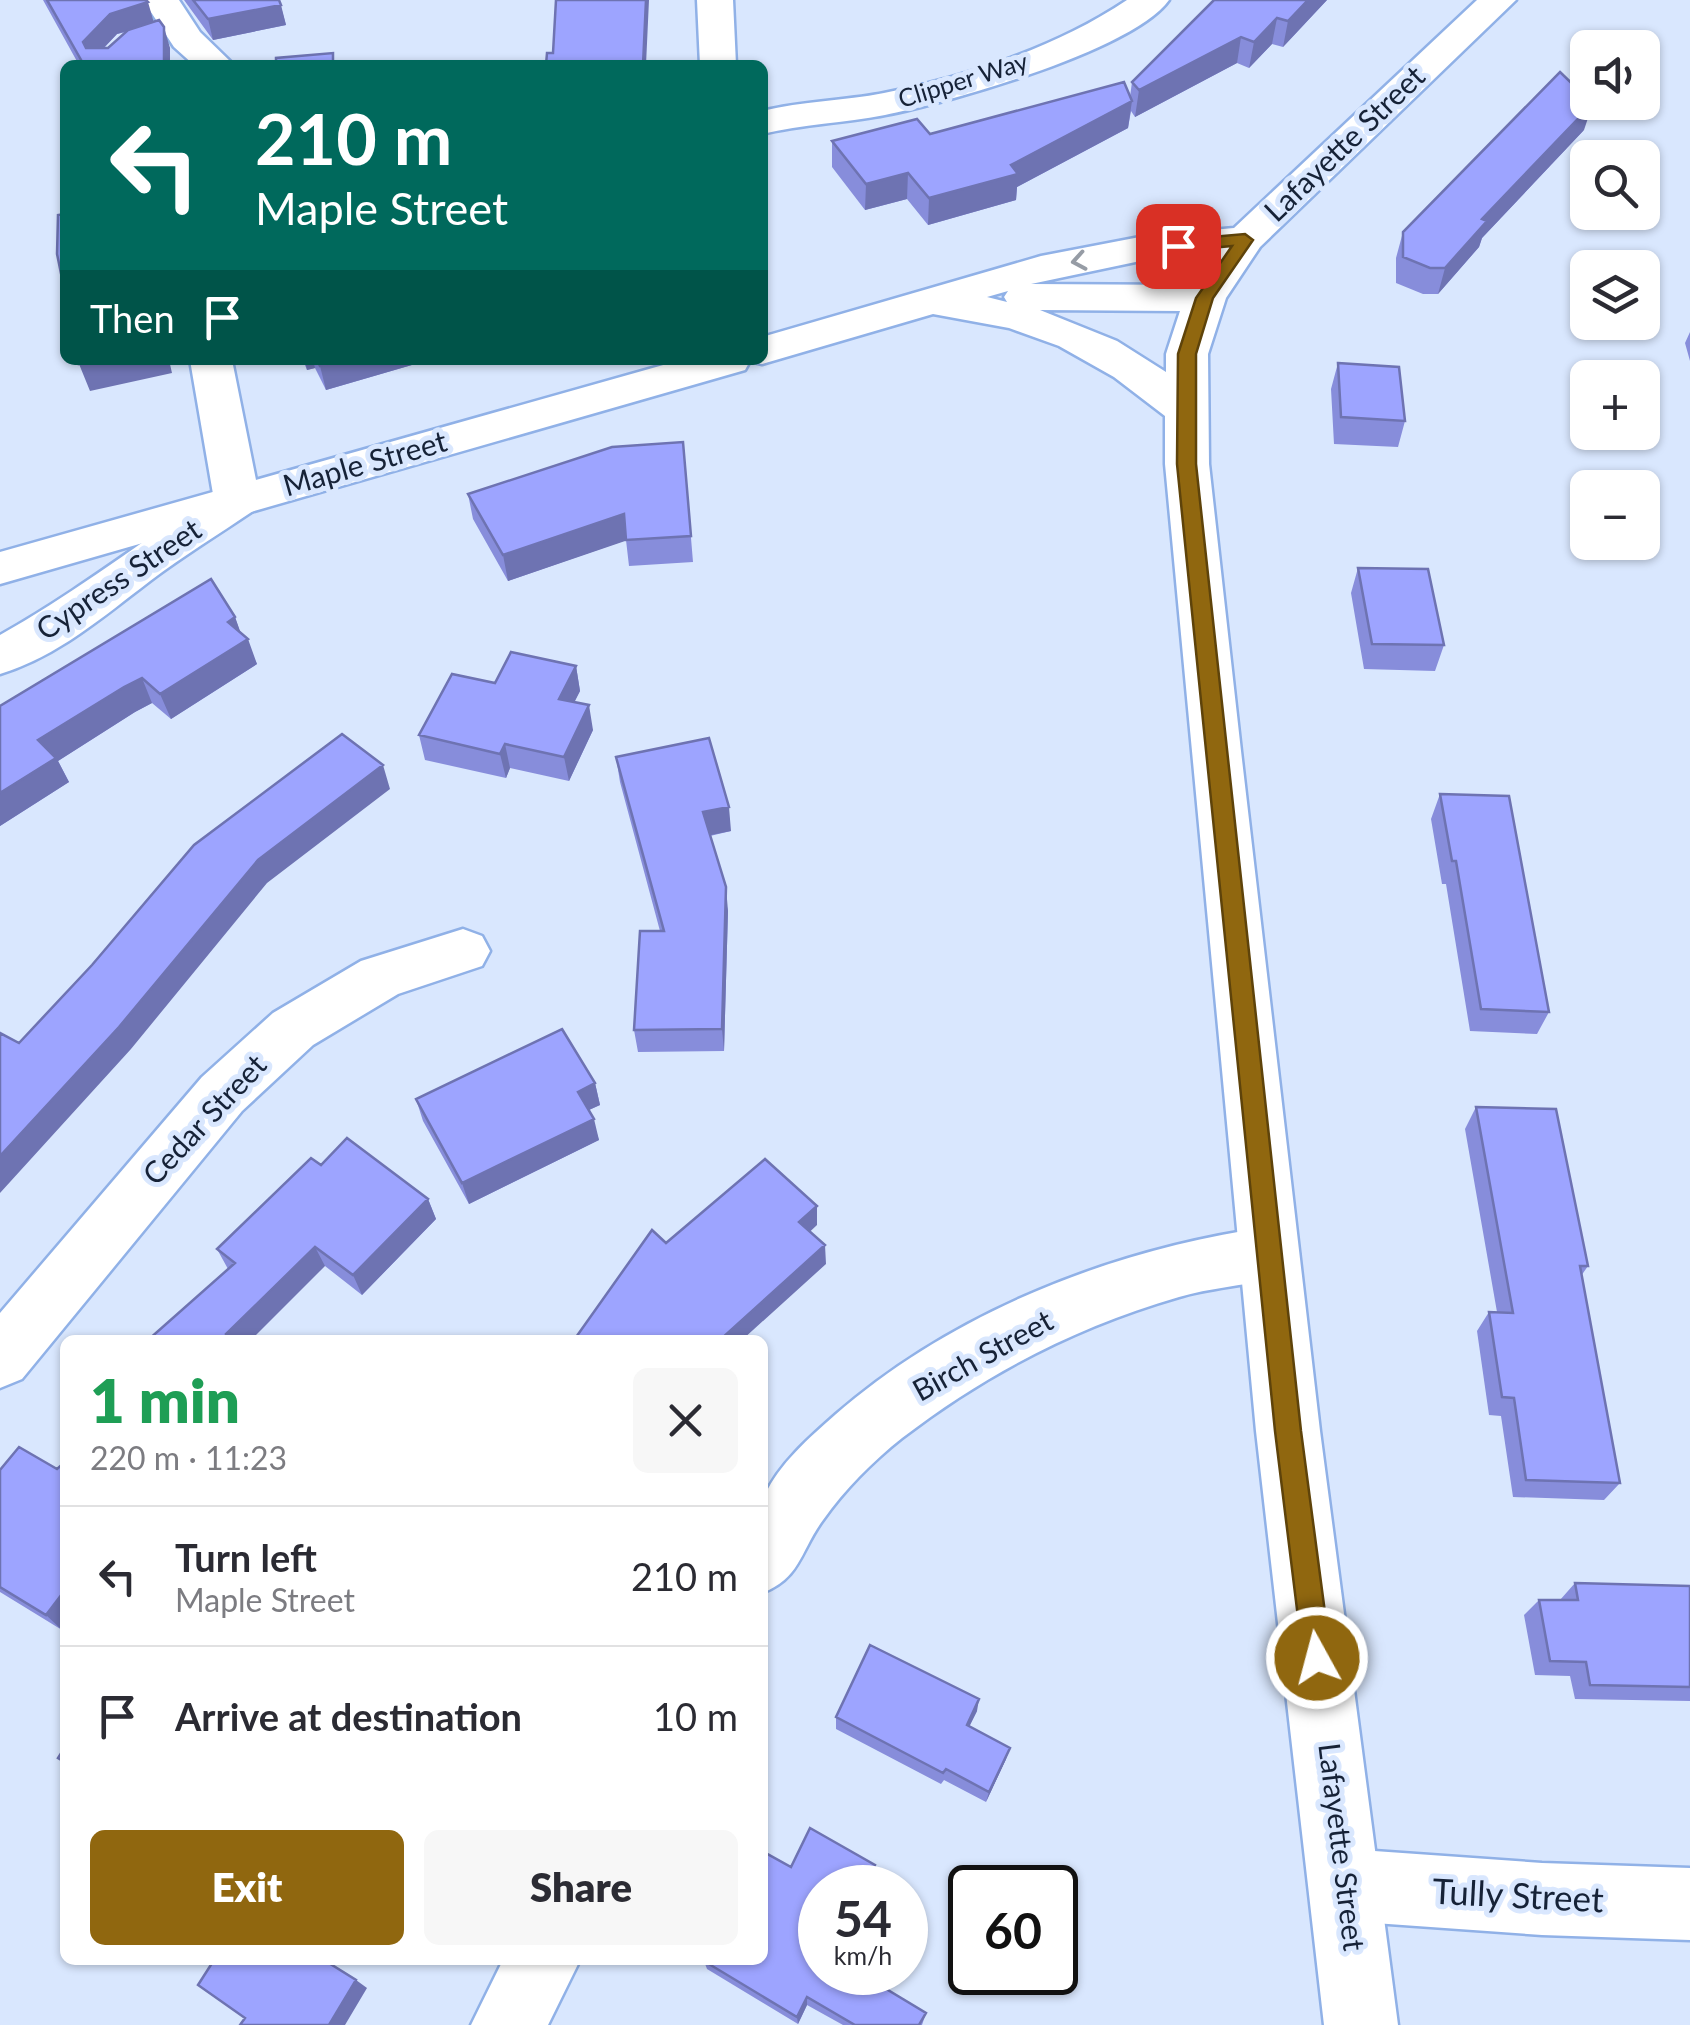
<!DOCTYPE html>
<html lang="en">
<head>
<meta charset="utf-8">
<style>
  :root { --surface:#fff; --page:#f7f7f7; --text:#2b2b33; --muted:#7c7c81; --line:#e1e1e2; --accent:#90670f }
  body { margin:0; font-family:Lato,sans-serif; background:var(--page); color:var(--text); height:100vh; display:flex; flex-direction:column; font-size:38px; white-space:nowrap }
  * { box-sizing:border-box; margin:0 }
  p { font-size:32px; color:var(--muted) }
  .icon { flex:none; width:55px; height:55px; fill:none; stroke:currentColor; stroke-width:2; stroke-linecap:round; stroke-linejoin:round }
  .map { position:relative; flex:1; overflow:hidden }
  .panel { position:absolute; left:60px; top:1335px; width:708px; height:630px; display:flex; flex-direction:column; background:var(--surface); border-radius:15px; box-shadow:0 2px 8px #0004 }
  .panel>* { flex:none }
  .guide { position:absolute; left:60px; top:60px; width:708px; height:305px; border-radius:15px; box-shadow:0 2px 8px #0004; background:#00695c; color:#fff; overflow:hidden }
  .controls { position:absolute; left:1570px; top:30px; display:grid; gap:20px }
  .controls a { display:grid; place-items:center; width:90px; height:90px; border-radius:15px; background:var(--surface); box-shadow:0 2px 8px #0004; font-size:50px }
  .speed { position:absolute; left:798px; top:1865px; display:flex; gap:20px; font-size:50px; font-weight:700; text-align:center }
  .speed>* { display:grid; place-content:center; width:130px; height:130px; border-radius:50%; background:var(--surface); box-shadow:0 2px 8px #0004; line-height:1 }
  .speed small { font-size:25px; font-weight:400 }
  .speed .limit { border:5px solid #111; border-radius:15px; background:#fff; color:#111 }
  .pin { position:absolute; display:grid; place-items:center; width:85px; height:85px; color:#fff; margin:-42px; border-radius:20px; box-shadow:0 5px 15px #0006 }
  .me { position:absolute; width:110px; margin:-55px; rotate:353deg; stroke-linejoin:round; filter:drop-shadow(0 0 8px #0008) }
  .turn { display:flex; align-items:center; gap:35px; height:210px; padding:0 30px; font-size:45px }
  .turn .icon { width:130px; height:130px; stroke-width:2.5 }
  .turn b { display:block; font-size:70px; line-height:85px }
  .then { display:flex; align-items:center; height:95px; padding:0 30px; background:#0003; gap:20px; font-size:38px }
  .round { display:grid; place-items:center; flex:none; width:105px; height:105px; border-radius:15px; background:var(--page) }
  .head { display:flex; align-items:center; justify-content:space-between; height:170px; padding:0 30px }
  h1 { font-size:60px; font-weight:800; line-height:75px; color:#1e9e55 }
  .cta { display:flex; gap:20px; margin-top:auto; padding:20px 30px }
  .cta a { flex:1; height:115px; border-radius:15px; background:var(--accent); color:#fff; font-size:40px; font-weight:800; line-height:115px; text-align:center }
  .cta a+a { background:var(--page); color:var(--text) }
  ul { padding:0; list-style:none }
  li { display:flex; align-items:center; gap:30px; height:140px; padding:0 30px; border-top:2px solid var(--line) }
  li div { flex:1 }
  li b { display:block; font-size:38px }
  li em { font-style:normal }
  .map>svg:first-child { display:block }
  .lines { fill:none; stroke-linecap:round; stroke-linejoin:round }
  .minor-casing { stroke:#90b1e7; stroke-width:5 }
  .primary-casing { stroke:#90b1e7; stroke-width:5 }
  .minor { fill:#fff; fill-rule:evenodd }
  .primary { fill:#fff; fill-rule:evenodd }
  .wall { fill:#878ddb; fill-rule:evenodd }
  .shaded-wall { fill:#6e73b2 }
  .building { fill:#9da4ff; stroke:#6e73b2; stroke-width:2.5 }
  .oneway { stroke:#969ca5 }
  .route { fill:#90670f; stroke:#5e430a; stroke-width:2.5 }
  .labels { text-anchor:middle; stroke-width:10; stroke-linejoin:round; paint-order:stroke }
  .far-street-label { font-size:25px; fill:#162237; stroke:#d9e7fe }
  .street-label { font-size:30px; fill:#162237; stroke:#d9e7fe }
  .near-street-label { font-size:35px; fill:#162237; stroke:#d9e7fe }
</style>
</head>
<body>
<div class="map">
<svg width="1690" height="2025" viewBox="0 0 1690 2025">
  <rect width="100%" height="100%" fill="#d9e7fe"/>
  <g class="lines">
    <defs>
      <path id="minor" d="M143,0H179L200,32L234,65H194L174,47Z
        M697,0H733L736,65H700Z
        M1127,0H1169C1134,50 947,103 885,115C844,123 803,124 762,134V111C803,101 844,101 884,93C967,77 1057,47 1127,0Z
        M190,360H232L260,500L253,511C219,534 183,556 150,581C104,616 57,657 0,674V635C75,593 142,541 213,494Z
        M463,929L482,936L490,951L482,966L398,994L313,1045L242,1111L22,1379L0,1388V1313L202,1077L273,1013L361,961Z
        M1269,1227L1290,1235L1299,1254L1290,1273C1254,1286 1216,1286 1179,1297C1078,1326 985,1374 902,1438C873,1461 845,1489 823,1520C800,1551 801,1578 762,1593C762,1570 756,1514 765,1495C779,1464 810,1437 835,1415C954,1311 1114,1249 1269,1227Z
        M1346,1849L1542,1863L1690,1868V1940L1542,1935L1346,1921L1321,1910L1310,1885L1321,1860Z
        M503,1960H580L548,2025H471Z"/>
      <path id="primary" d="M1477,0H1516L1260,247L1226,298L1208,354L1209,464L1241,751L1320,1431L1398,2025H1324L1256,1431L1165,464V416L1114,377L1059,346L1009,328L933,314L762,364L750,361L745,370L0,584V552L681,360H762V337L1041,256L1145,236L1234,228ZM1215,254L1193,285L1031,284L1145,260ZM1008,291L1004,297L1007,302L987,297ZM1040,310L1180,311L1166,354V372L1117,341Z"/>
    </defs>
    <!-- minor casing -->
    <use href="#minor" class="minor-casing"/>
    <!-- primary casing -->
    <use href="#primary" class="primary-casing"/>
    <!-- minor -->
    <use href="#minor" class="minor"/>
    <!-- primary -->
    <use href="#primary" class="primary"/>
  </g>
  <!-- wall -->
  <path class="wall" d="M43,0H146L153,22L170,48V65H79ZM126,32L108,48H104L117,34Z
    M184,0H279L286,25L213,40Z
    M1214,0H1327L1283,47L1272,44L1249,68L1237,63L1135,117L1131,111L1128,128L1017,187L1016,200L928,225L907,199L865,210L832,167V141L930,134L1130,97L1132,82Z
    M1584,130L1482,238L1479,247L1438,294H1423L1396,283V258L1403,232Z
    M1690,332V361L1685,343Z
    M303,360H429L326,390L315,368L307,370Z
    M1338,363L1405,421L1398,447L1334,444L1331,389Z
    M683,442L693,562L629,566L626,540L508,581L473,519L468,494Z
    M1358,568L1444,645L1435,671L1364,669L1351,593Z
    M235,617L240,632L257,664L171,719L152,703L135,712L58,761L69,782L0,826V706Z
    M576,666L580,691L574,702L593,730L569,781L510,768L506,778L425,760L419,735L495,683Z
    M616,757L731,831L710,836L728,911L724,1051L638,1052L634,1030L660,931L620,782Z
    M1440,794L1549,1012L1537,1034L1470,1031L1446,884H1442L1431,819Z
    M595,1083L600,1105L589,1110L599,1140L469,1204L423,1121L416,1099Z
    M1476,1107L1588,1266L1581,1276L1620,1483L1604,1500L1513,1497L1501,1416L1489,1415L1477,1331L1489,1312H1497L1465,1129Z
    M321,1165L428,1199L436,1219L362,1295L325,1266L228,1269L217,1249Z
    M65,1462V1627L62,1630L0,1592V1470L57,1469Z
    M1575,1583L1690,1586V1701L1575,1699L1570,1676L1535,1675L1524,1615L1539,1600H1560Z
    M977,1711L969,1727L1006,1759L986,1802L944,1780L941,1784L836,1729V1717Z
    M875,1865L874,1875L820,1972L926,2013L922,2025H843L807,2005L798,2024L707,1969L704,1961L791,1867Z"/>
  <!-- shaded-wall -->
  <path class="shaded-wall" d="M646,0H649L646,65H643Z
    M1308,0H1327L1283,47L1288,21Z
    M148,2L154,23L117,34L90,62L83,42L110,14Z
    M281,5L286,25L213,40L208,19Z
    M1277,18L1272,44L1249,68L1254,42Z
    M164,27L170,48V65H164Z
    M1241,37L1237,63L1135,117L1139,90Z
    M1132,101L1128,128L1017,187L1016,200L928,225L929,198L1011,165Z
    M1593,103L1584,130L1482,238L1479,247L1438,294L1445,268L1482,219Z
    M908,173L907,199L865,210L866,184Z
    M101,360H169L172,373L90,391L79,364Z
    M305,360H313L315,368L307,370Z
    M342,360H429L326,390L320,366Z
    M624,514L628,540L508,581L503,555Z
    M235,617L244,642L248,639L257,664L171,719L160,694L228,622Z
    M576,666L580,691L564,723L559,699Z
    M142,678L152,703L135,712L58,761L69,782L0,826V793L38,740L124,687Z
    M589,705L593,730L569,781L564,757Z
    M505,744L510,768L506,778L500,754Z
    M383,765L390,789L267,883L131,1049L0,1193V1156L258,860Z
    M729,807L731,831L706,836L703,812Z
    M726,887L728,911L724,1051L722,1029Z
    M595,1083L600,1105L582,1113L578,1092Z
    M594,1119L599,1140L469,1204L462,1183Z
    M428,1199L436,1219L362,1295L353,1275Z
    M817,1206V1225L800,1241L799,1222Z
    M825,1245L826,1264L742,1340H720Z
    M315,1247L325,1266L251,1340H230L226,1334Z
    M65,1590V1627L62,1630L46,1615Z
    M979,1699L977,1711L964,1737L967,1725Z
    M1010,1748L1006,1759L986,1802L989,1792Z
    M875,1865L874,1875L868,1888H864Z
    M356,1980L367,1988L345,2025H329Z
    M807,1997V2005L798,2024L797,2017Z"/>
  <!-- building -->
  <path class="building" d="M47,0H146L148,2L110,14L83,42L86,48H108L128,30L159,20L164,27V65H84Z
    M193,0H279L281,5L208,19Z
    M556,0H646L643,65H546L547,53H553Z
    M1214,0H1308L1288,21L1277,18L1254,42L1241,37L1139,90L1132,82Z
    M333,53V65H276V58Z
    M1560,72L1588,99V102L1593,103L1482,219L1487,221L1445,268H1430L1403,257V232Z
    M1124,82L1132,101L1011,165L1018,174L929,198L908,173L866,184L832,141L917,119L930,134Z
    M65,214V293L57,254L58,215Z
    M79,360H101L79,364Z
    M317,360H342L320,366Z
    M1338,363L1399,367L1405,421L1341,417Z
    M683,442L691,536L626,540L624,514L503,555L468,494L612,447Z
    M1358,568L1428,569L1444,645L1372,644Z
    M211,579L235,617L228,622L248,639L160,694L142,678L124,687L38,740L56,758L0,793V706Z
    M511,652L576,666L559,699L589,705L564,757L505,744L500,754L419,735L452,674L495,683Z
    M342,734L383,765L258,860L119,1027L0,1156V1033L19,1043L92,965L194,845Z
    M709,738L729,807L703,812L726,887L722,1029L634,1030L640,931H664L616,757Z
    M1440,794L1509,796L1549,1012L1481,1009L1456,861H1452Z
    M562,1029L595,1083L578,1092L594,1119L462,1183L416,1099Z
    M1476,1107L1556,1109L1588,1266H1580L1620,1483L1526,1480L1514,1398L1502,1397L1489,1312L1513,1313Z
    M347,1138L428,1199L353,1275L315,1247L226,1334L232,1340H148L235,1263L217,1249L311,1158L321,1165Z
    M765,1159L817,1206L799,1222L825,1245L720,1340H574L652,1230L666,1243Z
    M19,1447L57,1469L65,1462V1590L46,1615L0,1587V1470Z
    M1575,1583L1690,1586V1687L1590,1685L1586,1662L1550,1661L1539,1600H1578Z
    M870,1645L979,1699L967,1725L1010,1748L989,1792L946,1769L943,1773L836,1717Z
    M65,1747V1762L58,1758Z
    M810,1828L875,1865L864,1888H820V1972H858L926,2013L919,2025H855L807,1997L797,2017L704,1961L762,1960V1851L791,1867Z
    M214,1960H324L356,1980L329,2025H240L245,2018L198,1985Z"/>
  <!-- one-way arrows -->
  <defs><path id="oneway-chevron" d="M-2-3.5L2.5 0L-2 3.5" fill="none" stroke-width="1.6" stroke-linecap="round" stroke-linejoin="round" transform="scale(2.5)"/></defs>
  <use class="oneway" href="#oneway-chevron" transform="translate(1079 261) rotate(170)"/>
  <!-- route -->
  <path class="route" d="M1245,234L1253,240L1213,298L1196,354V464L1301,1431L1331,1658L1327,1668L1317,1672L1307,1668L1303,1658L1275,1431L1177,464L1178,354L1196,298L1232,246L1178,251L1170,246L1178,240Z"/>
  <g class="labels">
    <!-- far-street labels -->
    <g class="far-street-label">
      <text transform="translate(963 80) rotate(-17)" y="9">Clipper Way</text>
    </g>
    <!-- street labels -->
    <g class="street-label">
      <text transform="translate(1345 144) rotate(-44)" y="10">Lafayette Street</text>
      <text transform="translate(365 464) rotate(-16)" y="10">Maple Street</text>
      <text transform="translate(119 580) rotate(-34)" y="10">Cypress Street</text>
      <text transform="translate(205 1120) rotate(-47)" y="10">Cedar Street</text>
      <text transform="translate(983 1356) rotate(-29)" y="10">Birch Street</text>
      <text transform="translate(1341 1847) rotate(83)" y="10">Lafayette Street</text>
    </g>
    <!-- near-street labels -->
    <g class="near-street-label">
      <text transform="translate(1518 1896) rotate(3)" y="12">Tully Street</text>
    </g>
  </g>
</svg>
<div class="controls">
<a><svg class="icon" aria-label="sound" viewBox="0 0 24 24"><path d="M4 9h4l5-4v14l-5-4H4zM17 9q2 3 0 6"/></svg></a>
<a><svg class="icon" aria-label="search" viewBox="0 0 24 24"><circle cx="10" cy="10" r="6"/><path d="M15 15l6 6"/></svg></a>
<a><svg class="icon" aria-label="layers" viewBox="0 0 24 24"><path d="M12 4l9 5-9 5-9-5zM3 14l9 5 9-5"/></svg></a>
<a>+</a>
<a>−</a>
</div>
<div class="speed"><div>54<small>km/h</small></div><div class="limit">60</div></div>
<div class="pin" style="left:1178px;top:246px;background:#d93025"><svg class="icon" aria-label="arrive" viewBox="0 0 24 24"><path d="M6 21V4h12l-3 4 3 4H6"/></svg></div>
<svg class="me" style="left:1317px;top:1658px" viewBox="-20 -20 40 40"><circle r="17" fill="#90670f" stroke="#fff" stroke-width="3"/><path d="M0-11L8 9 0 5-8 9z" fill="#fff"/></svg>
<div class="guide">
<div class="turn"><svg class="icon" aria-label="left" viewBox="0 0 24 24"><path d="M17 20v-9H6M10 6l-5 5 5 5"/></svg><div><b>210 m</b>Maple Street</div></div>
<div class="then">Then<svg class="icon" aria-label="arrive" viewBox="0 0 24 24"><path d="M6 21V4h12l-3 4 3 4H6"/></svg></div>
</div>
<section class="panel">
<div class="head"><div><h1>1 min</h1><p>220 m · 11:23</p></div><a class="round"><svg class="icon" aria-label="close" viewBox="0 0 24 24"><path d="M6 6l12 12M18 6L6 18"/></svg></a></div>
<ul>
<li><svg class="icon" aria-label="left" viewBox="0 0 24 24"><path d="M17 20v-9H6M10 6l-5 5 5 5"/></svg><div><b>Turn left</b><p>Maple Street</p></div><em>210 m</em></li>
<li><svg class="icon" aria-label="arrive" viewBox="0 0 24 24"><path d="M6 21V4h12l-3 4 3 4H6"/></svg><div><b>Arrive at destination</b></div><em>10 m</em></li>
</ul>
<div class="cta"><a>Exit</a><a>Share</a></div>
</section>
</div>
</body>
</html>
